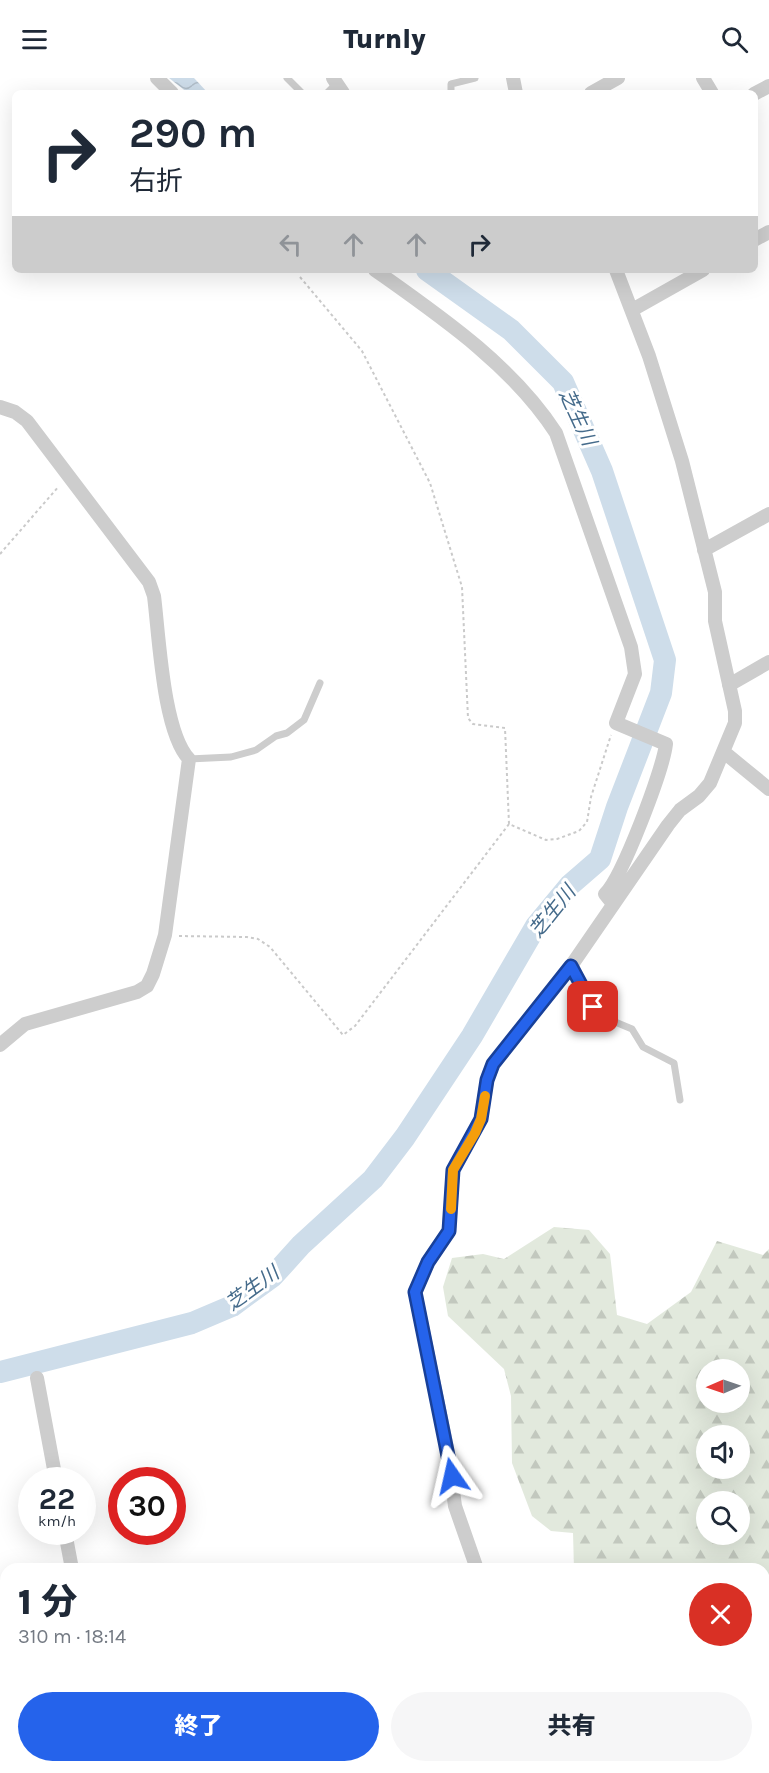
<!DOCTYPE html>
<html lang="ja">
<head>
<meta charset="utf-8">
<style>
  :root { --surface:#fff; --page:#f6f6f7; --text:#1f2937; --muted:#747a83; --accent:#2563eb }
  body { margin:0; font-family:Karla,"Noto Sans JP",sans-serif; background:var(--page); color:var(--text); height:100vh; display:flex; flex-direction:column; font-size:22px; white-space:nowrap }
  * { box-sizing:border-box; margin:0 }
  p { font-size:20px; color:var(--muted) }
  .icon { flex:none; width:33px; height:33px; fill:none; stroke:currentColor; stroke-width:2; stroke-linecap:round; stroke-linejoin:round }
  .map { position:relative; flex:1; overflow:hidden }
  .drawer { position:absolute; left:0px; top:1485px; width:770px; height:210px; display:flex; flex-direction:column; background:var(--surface); border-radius:18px 18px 0 0; box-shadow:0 6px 24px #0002 }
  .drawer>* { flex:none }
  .guide { position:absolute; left:12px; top:12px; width:746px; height:183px; border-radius:9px; box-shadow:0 6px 24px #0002; background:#fff; color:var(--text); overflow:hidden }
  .needle { width:39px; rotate:268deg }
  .tools { position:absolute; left:696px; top:1281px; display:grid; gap:12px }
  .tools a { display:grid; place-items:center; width:54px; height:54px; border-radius:50%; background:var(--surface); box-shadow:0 6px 24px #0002; font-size:30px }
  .speed { position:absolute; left:18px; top:1389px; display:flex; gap:12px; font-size:30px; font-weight:700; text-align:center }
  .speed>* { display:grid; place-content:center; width:78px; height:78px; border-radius:50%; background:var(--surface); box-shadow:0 6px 24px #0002; line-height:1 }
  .speed small { font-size:15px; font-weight:400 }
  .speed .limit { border:9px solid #d22; background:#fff; color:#111 }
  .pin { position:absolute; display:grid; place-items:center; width:51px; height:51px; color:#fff; margin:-26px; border-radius:12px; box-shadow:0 3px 9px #0006 }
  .me { position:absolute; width:66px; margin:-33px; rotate:349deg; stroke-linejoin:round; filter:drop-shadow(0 0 4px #0008) }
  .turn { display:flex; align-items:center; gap:21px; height:126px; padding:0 18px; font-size:27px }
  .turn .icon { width:78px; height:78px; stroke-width:2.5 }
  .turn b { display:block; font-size:42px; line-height:51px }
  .lanes { display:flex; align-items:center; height:57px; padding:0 18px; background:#0003; justify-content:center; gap:30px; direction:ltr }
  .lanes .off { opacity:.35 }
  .round { display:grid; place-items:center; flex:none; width:63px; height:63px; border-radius:32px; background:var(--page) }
  .overview { display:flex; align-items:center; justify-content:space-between; height:102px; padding:0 18px }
  h1 { font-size:36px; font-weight:800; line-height:45px }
  .cta { display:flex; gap:12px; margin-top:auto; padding:12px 18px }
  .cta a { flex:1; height:69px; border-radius:36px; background:var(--accent); color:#fff; font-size:24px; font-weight:800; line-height:69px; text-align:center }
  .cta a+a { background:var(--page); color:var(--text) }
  header { display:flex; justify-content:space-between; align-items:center; height:78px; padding:0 18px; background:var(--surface); font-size:27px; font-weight:800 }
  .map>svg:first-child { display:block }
  .forest { fill:url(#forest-firs); fill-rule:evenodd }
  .water { fill:url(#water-waves) }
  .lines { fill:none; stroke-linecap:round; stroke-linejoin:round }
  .river { stroke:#ceddea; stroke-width:22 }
  .path { stroke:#cacaca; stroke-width:2; stroke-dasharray:3 3; stroke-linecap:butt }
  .service { stroke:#cdcdcd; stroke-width:7 }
  .minor { stroke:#cdcdcd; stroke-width:14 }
  .route-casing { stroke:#184099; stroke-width:15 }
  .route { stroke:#2563eb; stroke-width:10 }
  .slow { stroke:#f59e0b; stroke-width:10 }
  .labels { text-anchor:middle; stroke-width:6; stroke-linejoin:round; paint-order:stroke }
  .water-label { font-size:20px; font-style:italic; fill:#456b8b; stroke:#fff }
</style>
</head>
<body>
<header><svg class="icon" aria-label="menu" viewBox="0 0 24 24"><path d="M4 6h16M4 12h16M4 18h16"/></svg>Turnly<svg class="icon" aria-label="search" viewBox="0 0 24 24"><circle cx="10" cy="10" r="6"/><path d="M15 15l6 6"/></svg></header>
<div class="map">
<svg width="769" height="1695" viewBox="0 0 769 1695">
  <defs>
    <pattern id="forest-firs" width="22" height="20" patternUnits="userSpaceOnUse" patternTransform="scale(1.5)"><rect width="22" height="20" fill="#e2e9dd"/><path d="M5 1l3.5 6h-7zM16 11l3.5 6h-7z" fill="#c2c8be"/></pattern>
    <pattern id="water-waves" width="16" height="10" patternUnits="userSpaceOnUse" patternTransform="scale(1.5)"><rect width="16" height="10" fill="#ceddea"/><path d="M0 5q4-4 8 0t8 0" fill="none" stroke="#b1bec9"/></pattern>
  </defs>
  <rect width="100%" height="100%" fill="#fff"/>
  <!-- forest -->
  <path class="forest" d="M554,1149L589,1152L610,1176L617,1237L647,1246L691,1214L717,1163L763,1177L769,1171V1695H678L675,1689H764V1491H574L573,1455L551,1453L532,1438L512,1385L511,1318L504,1291L448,1238L443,1209L452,1180L483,1176L504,1181ZM706,1292H740V1324H706ZM706,1358H740V1390H706ZM706,1424H740V1456H706Z"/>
  <!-- water -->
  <path class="water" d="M169,0H194L208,15H188Z"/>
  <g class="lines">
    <!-- river -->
    <path class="river" d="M0,1294L192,1245L232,1228L273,1198L301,1167L373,1101L405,1059L472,958L536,848L570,807L600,781L617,729L661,615L665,582L602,393L563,304L511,252L427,192"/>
    <!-- path -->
    <path class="path" d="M300,199L362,273L430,405L462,509L468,640L473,646L505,650L509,746L546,762L557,761L579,753L587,744L591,719L611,657
      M0,476L59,408
      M179,858L247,859L258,861L270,869L343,957L355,948L509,746
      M379,1689L380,1695"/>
    <!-- service -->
    <path class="service" d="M287,0L302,15
      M327,15L337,5
      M451,15V6L475,0
      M189,681L231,679L256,672L276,658L287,655L304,642L320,605
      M571,888L593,929L608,941L632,951L643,969L674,985L680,1022"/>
    <!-- minor -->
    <path class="minor" d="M157,0L172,15
      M333,0L343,15
      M513,0L516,15
      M703,0L712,15
      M591,15L618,0
      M754,16L769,8
      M754,162L769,154
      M375,192C440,238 512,287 556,355L631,569L635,596L616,645L666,666C663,692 622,800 605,816L613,826
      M632,232L703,192
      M0,329L15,334L27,343L149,504L154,518C159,557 163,654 189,681L165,857L153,896L147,908L137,914L25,946L0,967
      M704,472L769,436
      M729,607L769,584
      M725,675L769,711
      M37,1300L56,1402
      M65,1454L72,1491
      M477,1491L455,1428L448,1375L415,1214L428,1184L449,1153L453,1092L481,1041L487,1002L493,986L571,888L668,747L680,732L699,718L710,705L735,645V633L715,543V514L682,383L649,278L616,192
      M0,1532L6,1533
      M564,1689L565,1695
      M56,1695L57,1689
      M259,1695L260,1689"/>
  </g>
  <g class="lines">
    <defs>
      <path id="route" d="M452,1398L415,1214L428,1184L449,1153L453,1092L481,1041L487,1002L493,986L571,888L593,929"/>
    </defs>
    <!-- route casing -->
    <use href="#route" class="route-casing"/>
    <!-- route -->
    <use href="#route" class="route"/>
    <!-- slow -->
    <path class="slow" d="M451,1131L453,1092L475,1055L481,1041L485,1018"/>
  </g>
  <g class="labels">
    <!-- water labels -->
    <g class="water-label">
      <text transform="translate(578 339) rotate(65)" y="7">芝生川</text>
      <text transform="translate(552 833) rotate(-51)" y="7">芝生川</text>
      <text transform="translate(252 1210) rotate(-36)" y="7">芝生川</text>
    </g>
  </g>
</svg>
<div class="tools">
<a><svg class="needle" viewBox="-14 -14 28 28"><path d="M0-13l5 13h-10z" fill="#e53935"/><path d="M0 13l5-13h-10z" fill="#747a83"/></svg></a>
<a><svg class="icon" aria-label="sound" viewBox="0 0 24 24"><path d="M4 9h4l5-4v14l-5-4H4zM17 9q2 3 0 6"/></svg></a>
<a><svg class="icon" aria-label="search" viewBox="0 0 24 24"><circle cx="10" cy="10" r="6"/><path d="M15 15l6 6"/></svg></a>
</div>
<div class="speed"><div>22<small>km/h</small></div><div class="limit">30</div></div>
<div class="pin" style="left:593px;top:929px;background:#d93025"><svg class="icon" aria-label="arrive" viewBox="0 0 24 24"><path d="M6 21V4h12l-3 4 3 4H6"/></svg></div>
<svg class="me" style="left:452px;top:1398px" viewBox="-20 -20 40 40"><path d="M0-17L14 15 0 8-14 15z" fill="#2563eb" stroke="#fff" stroke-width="4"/></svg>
<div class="guide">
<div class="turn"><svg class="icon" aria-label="right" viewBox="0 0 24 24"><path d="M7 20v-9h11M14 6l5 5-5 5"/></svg><div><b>290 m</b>右折</div></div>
<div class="lanes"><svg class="icon off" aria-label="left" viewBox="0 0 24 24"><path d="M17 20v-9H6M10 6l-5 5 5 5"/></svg><svg class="icon off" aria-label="ahead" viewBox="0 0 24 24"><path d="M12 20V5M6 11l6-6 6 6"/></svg><svg class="icon off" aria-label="ahead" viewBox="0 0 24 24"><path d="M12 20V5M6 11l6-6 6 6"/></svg><svg class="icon" aria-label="right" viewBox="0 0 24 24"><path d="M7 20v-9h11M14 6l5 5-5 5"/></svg></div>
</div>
<section class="drawer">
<div class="overview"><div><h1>1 分</h1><p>310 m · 18:14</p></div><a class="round" style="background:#d93025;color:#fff"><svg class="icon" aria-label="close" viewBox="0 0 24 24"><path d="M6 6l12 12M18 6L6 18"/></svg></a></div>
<div class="cta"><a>終了</a><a>共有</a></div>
</section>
</div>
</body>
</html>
